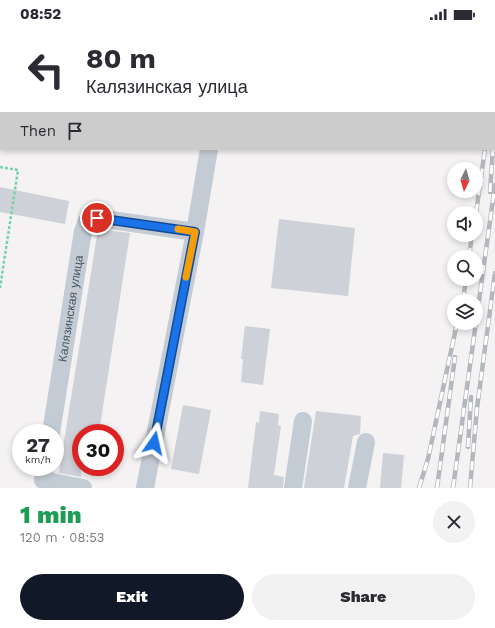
<!DOCTYPE html>
<html lang="en">
<head>
<meta charset="utf-8">
<style>
  :root { --surface:#fff; --page:#f2f2f3; --text:#2b2b33; --muted:#7c7c81; --accent:#111827 }
  body { margin:0; font-family:"Work Sans",sans-serif; background:var(--page); color:var(--text); height:100vh; display:flex; flex-direction:column; font-size:15px; white-space:nowrap }
  * { box-sizing:border-box; margin:0 }
  p { font-size:13px; color:var(--muted) }
  .icon { flex:none; width:22px; height:22px; fill:none; stroke:currentColor; stroke-width:2; stroke-linecap:round; stroke-linejoin:round }
  .map { position:relative; height:460px; overflow:hidden }
  .side { display:flex; flex-direction:column; background:var(--surface); flex:1 }
  .side>* { flex:none }
  .top-card { position:absolute; left:0px; top:0px; width:495px; height:122px; box-shadow:0 2px 6px #0003; background:#fff; color:var(--text); overflow:hidden }
  .needle { width:26px; rotate:185deg }
  .fabs { position:absolute; left:447px; top:134px; display:grid; gap:8px }
  .fabs a { display:grid; place-items:center; width:36px; height:36px; border-radius:50%; background:var(--surface); box-shadow:0 2px 6px #0003; font-size:20px }
  .speed { position:absolute; left:12px; top:396px; display:flex; gap:8px; font-size:20px; font-weight:700; text-align:center }
  .speed>* { display:grid; place-content:center; width:52px; height:52px; border-radius:50%; background:var(--surface); box-shadow:0 2px 6px #0003; line-height:1 }
  .speed small { font-size:10px; font-weight:400 }
  .speed .limit { border:6px solid #d22; background:#fff; color:#111 }
  .pin { position:absolute; display:grid; place-items:center; width:34px; height:34px; color:#fff; margin:-17px; border:2px solid #fff; border-radius:50%; box-shadow:0 1px 4px #0007 }
  .me { position:absolute; width:44px; margin:-22px; rotate:11deg; stroke-linejoin:round; filter:drop-shadow(0 0 3px #0008) }
  .turn { display:flex; align-items:center; gap:14px; height:84px; padding:0 20px; font-size:18px }
  .turn .icon { width:52px; height:52px; stroke-width:2.5 }
  .turn b { display:block; font-size:28px; line-height:34px }
  .then { display:flex; align-items:center; height:38px; padding:0 20px; background:#0003; gap:8px; font-size:15px }
  .round { display:grid; place-items:center; flex:none; width:42px; height:42px; border-radius:21px; background:var(--page) }
  .summary { display:flex; align-items:center; justify-content:space-between; height:68px; padding:0 20px }
  h1 { font-size:24px; font-weight:800; line-height:30px; color:#1e9e55 }
  .cta { display:flex; gap:8px; margin-top:auto; padding:8px 20px }
  .cta a { flex:1; height:46px; border-radius:24px; background:var(--accent); color:#fff; font-size:16px; font-weight:800; line-height:46px; text-align:center }
  .cta a+a { background:var(--page); color:var(--text) }
  .status { display:flex; justify-content:space-between; align-items:center; height:28px; padding:0 20px; background:var(--surface); direction:ltr }
  .status svg { height:11px; fill:currentColor }
  .map>svg:first-child { display:block }
  .building { fill:#ced1d7 }
  .lines { fill:none; stroke-linecap:round; stroke-linejoin:round }
  .path { stroke:#77d2a8; stroke-width:2.5; stroke-dasharray:3 2; stroke-linecap:butt }
  .minor { stroke:#c3ccd4; stroke-width:18 }
  .rail-casing { stroke:#b4b7bd; stroke-width:4.5 }
  .rail { stroke:#fff; stroke-width:3; stroke-dasharray:9; stroke-linecap:butt }
  .route-casing { stroke:#114b97; stroke-width:10 }
  .route { stroke:#1a73e8; stroke-width:7 }
  .slow { stroke:#f59e0b; stroke-width:7 }
  .labels { text-anchor:middle; stroke-width:3; stroke-linejoin:round; paint-order:stroke }
  .street-label { font-size:12px; fill:#495561; stroke:#fff }
</style>
</head>
<body>
<div class="status"><b>08:52</b><svg viewBox="0 0 49 12"><path d="M0 12V9h3v3zM5 12V6h3v6zM10 12V3h3v9zM15 12V0h3v12zM26 1h20v11H26zM47 4h2v5h-2z"/></svg></div>
<div class="map">
<svg width="495" height="460" viewBox="0 0 495 460">
  <rect width="100%" height="100%" fill="#f4f2f2"/>
  <!-- building -->
  <path class="building" d="M0,159L69,173L65,196L0,184Z
    M279,191L355,200L348,268L271,260Z
    M98,201L130,205L99,405H81V449L59,445Z
    M245,298L270,301L263,357L241,354L243,331H241Z
    M183,377L211,382L199,446L171,441Z
    M260,383L279,386L278,397L281,398L274,447L284,449L283,460H248L256,394L259,395Z
    M316,383L361,388L360,406L353,408L344,460H304Z
    M383,425L404,427L401,460H380Z"/>
  <g class="lines">
    <!-- path -->
    <path class="path" d="M0,139L18,142L0,260"/>
    <!-- minor -->
    <g class="minor">
      <path d="M73,1V0"/>
      <path d="M225,1V0"/>
      <path id="s1" d="M51,405L83,203L87,193L97,190L195,204"/>
      <path d="M45,439L43,452L83,460"/>
      <path d="M145,460L195,204L209,121"/>
      <path d="M293,460L303,393"/>
      <path d="M357,460L366,414"/>
    </g>
    <defs>
      <path id="rail" d="M494,63L495,56
        M494,106L495,93
        M490,164L493,121
        M476,185L485,121
        M469,229L472,207
        M463,273L466,251
        M468,419L471,369
        M419,460L428,431L457,295
        M437,460L455,329
        M453,460L495,157
        M470,460L477,380L495,245"/>
    </defs>
    <!-- rail casing -->
    <use href="#rail" class="rail-casing"/>
    <!-- rail -->
    <use href="#rail" class="rail"/>
  </g>
  <g class="lines">
    <defs>
      <path id="route" d="M97,190L195,204L154,415"/>
    </defs>
    <!-- route casing -->
    <use href="#route" class="route-casing"/>
    <!-- route -->
    <use href="#route" class="route"/>
    <!-- slow -->
    <path class="slow" d="M178,201L195,204L186,249"/>
  </g>
  <g class="labels">
    <!-- street labels -->
    <g class="street-label">
      <text dy="4" stroke="none"><textPath href="#s1" startOffset="126">Калязинская улица</textPath></text>
    </g>
  </g>
</svg>
<div class="fabs">
<a><svg class="needle" viewBox="-14 -14 28 28"><path d="M0-13l5 13h-10z" fill="#e53935"/><path d="M0 13l5-13h-10z" fill="#7c7c81"/></svg></a>
<a><svg class="icon" aria-label="sound" viewBox="0 0 24 24"><path d="M4 9h4l5-4v14l-5-4H4zM17 9q2 3 0 6"/></svg></a>
<a><svg class="icon" aria-label="search" viewBox="0 0 24 24"><circle cx="10" cy="10" r="6"/><path d="M15 15l6 6"/></svg></a>
<a><svg class="icon" aria-label="layers" viewBox="0 0 24 24"><path d="M12 4l9 5-9 5-9-5zM3 14l9 5 9-5"/></svg></a>
</div>
<div class="speed"><div>27<small>km/h</small></div><div class="limit">30</div></div>
<div class="pin" style="left:97px;top:190px;background:#d93025"><svg class="icon" aria-label="arrive" viewBox="0 0 24 24"><path d="M6 21V4h12l-3 4 3 4H6"/></svg></div>
<svg class="me" style="left:154px;top:415px" viewBox="-20 -20 40 40"><path d="M0-17L14 15 0 8-14 15z" fill="#1a73e8" stroke="#fff" stroke-width="4"/></svg>
<div class="top-card">
<div class="turn"><svg class="icon" aria-label="left" viewBox="0 0 24 24"><path d="M17 20v-9H6M10 6l-5 5 5 5"/></svg><div><b>80 m</b>Калязинская улица</div></div>
<div class="then">Then<svg class="icon" aria-label="arrive" viewBox="0 0 24 24"><path d="M6 21V4h12l-3 4 3 4H6"/></svg></div>
</div>
</div>
<section class="side">
<div class="summary"><div><h1>1 min</h1><p>120 m · 08:53</p></div><a class="round"><svg class="icon" aria-label="close" viewBox="0 0 24 24"><path d="M6 6l12 12M18 6L6 18"/></svg></a></div>
<div class="cta"><a>Exit</a><a>Share</a></div>
</section>
</body>
</html>
